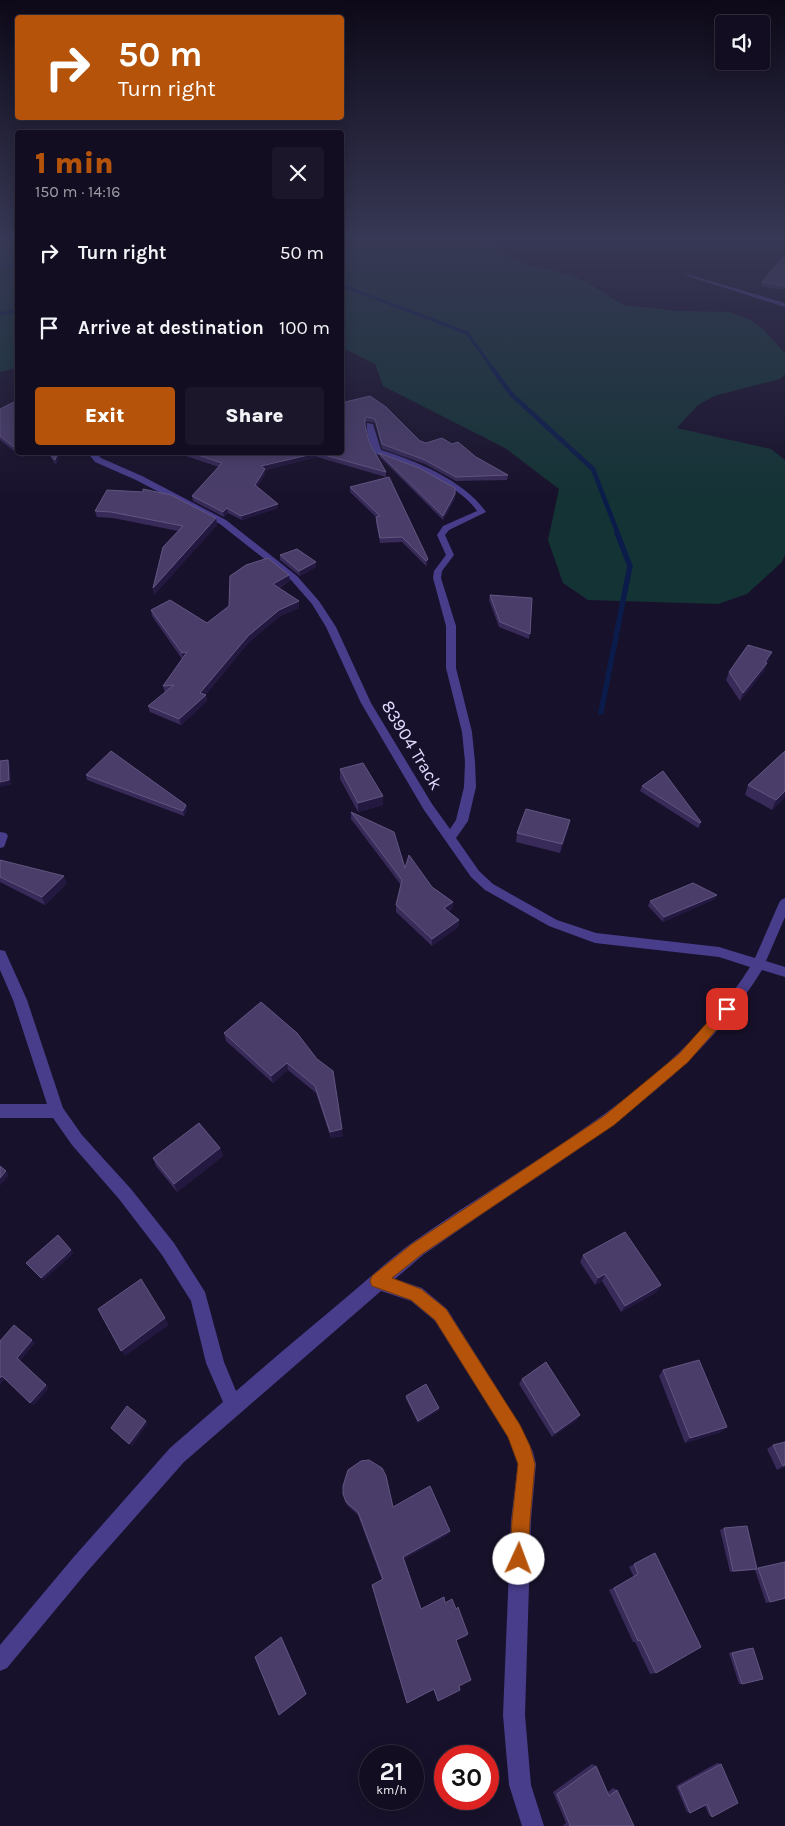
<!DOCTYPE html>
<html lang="en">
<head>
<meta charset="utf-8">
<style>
  :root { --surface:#120d20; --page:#1b1629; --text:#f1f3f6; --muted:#9c9ca5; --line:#312d3e; --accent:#b45309 }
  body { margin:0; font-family:Karla,sans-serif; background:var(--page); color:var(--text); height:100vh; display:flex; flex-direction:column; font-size:19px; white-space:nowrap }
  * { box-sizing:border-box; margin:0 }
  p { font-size:16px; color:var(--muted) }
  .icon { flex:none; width:28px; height:28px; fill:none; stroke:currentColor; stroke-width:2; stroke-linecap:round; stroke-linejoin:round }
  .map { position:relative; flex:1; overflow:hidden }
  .drawer { position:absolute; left:15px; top:130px; width:329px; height:325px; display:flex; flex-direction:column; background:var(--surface); border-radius:5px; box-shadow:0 2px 12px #0003,0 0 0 1px var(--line) }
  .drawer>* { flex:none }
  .top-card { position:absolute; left:15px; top:15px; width:329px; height:105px; border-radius:5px; box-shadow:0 2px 12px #0003,0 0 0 1px var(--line); background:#b45309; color:#fff; overflow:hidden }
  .controls { position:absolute; left:715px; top:15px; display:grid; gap:10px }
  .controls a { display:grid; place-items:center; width:55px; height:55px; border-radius:5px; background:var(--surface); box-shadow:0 2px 12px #0003,0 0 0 1px var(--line); font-size:25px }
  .speed { position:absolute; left:359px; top:1745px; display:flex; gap:10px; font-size:25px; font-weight:700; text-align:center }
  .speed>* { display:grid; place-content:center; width:65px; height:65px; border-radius:50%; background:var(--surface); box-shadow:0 2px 12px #0003,0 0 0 1px var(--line); line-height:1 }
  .speed small { font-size:12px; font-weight:400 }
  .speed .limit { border:8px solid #d22; background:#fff; color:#111 }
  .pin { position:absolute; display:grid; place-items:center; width:42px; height:42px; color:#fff; margin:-21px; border-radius:10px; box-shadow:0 2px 8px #0006 }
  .me { position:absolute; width:55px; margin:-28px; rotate:2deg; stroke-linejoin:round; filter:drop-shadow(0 0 4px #0008) }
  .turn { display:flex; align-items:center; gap:18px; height:105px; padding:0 20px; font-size:22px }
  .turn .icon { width:65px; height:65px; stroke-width:2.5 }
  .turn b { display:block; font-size:35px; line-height:42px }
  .round { display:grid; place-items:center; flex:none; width:52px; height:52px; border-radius:5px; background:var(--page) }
  .head { display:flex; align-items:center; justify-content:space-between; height:85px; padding:0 20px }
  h1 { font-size:30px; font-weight:800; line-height:38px; color:var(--accent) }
  .action { display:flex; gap:10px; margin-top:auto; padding:10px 20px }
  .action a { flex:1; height:58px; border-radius:5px; background:var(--accent); color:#fff; font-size:20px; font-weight:800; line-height:58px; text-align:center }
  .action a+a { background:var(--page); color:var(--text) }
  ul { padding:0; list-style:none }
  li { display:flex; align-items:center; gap:15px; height:75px; padding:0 20px }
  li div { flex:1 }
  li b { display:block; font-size:19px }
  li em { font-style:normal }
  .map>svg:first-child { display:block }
  .green { fill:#143335 }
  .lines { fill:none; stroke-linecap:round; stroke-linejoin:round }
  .stream-far2 { stroke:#0b1c4a; stroke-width:3 }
  .stream-far1 { stroke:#0b1c4a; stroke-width:4.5 }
  .stream { stroke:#0b1c4a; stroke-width:5.5 }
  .minor { fill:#473d8a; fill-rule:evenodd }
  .wall { fill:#382a59 }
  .shaded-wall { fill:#23183f }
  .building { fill:#4a3d6a; stroke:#625682 }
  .route { fill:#b45309; stroke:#753606 }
  .labels { text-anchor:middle; stroke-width:5; stroke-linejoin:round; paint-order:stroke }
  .street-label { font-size:18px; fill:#e3dbff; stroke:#18112b }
</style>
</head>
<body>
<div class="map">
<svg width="785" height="1826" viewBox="0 0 785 1826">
  <rect width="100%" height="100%" fill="#18112b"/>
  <!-- green -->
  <path class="green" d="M0,241H18L17,368L0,372Z
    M341,241H483L527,265L571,275L587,282L623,305L678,311L729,312L751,320L763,329L785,353V374L780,379L714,396L698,405L677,428L771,449L785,460V555L782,562L747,594L718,604L588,600L563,583L548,540L559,489L505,448L383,386L375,364L341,347Z"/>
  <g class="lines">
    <!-- stream-far2 -->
    <path class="stream-far2" d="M0,265H18
      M341,285L467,333L493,369
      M0,314L18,310"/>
    <!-- stream-far1 -->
    <path class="stream-far1" d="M492,368L511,394L593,469L618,534"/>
    <!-- stream -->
    <path class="stream" d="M601,712L630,566L617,533"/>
    <!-- minor -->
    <path class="minor" d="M687,274L785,303V307L687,276Z
      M367,423L373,424L381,450C415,460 466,482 486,512L449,530L445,535L454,555L442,571L441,578L456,626V668L472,732L475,762L476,787L468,821L456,838L479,871L493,884L557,920L596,933L719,947L755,958L779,903L781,900L785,898V917L766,961L785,967V977L762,970C707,1059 629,1114 545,1172C504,1199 463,1227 423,1255L395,1279L422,1288L447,1309L520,1425L533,1452L536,1464L531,1520L525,1715L531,1785L544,1826H522L509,1785L503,1715L511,1520L518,1464L508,1437L435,1321L411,1301L381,1291L184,1462L86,1573L7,1668L0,1671V1645L72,1559L170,1448L223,1402L206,1363L191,1301L162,1255L119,1199L72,1145L53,1118H0V1104H47L13,1000L0,970V950L5,951L27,1000L63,1108L82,1135L131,1189L174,1243L205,1292L224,1362L236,1391C275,1357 315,1324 355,1290C374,1274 392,1257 413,1242C530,1159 671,1092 750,967L719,957L595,943L549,926L485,890L471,877L424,810L361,703L326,627L312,604L291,580L220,524L136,480L95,462L87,452H95L101,458L142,476L226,520L297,576L319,601L336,627L371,703L432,804L450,829L456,820L464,787L465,762L462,732L446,668V626L433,578L434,571L446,555L437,535L443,526L477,511C463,489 423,472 399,462C392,459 379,457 374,452C369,446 366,429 367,423Z
      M0,832L6,833L8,836L4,847L0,848Z"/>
  </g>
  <!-- wall -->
  <path class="wall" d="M785,257V290L761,286L762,282Z
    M18,400V452H37L22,457L0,440V409Z
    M341,403L426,443L476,457L508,475L507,480L456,481L425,464L382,449L375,423L367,421L365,423V425L369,442L386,472V477L317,457L265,470V474L257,487L278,504V508L242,520L228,513L224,517L193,501L192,496L219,467L186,456V452H341Z
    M47,452H61L56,465Z
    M379,453L455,499L443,520L380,457Z
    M389,477L428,564L426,566L402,542L380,543L376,522V517L350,492V487Z
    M95,511L216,518L217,525L154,595L153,588L178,531L113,518L97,517Z
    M280,555L316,562V567L300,576L280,560Z
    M290,581L279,588L299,608L280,616L249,642L205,695H206L207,701L181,725L150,712L148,706L165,693L163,686L182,659L152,616L151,610L207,623Z
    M490,595L532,598L529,639L499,627L489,600Z
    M769,660L767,664L764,671L740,701L726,680L729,672Z
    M785,751V797L772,810L745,795L748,785Z
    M340,769L383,805L358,812L340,779Z
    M86,775L186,805L187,810L184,816L87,780Z
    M642,786L701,822L699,827L698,828L640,791Z
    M351,812L405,868L453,902L452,909L448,912L459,920L458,927L432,946L396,912V905L401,885L351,819Z
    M570,820L568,830L560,853L516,842L517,833Z
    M0,860L67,883L45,905L0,882Z
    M715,899L663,922L648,906L650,901Z
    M224,1033H297L343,1136L331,1138L316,1093L288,1070L273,1083L226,1041Z
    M220,1148L223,1156L177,1192L156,1166L153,1158Z
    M583,1255L657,1292L621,1312L602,1281L595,1285L580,1262Z
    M663,1370L727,1427L721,1432L685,1443L659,1376Z
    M522,1379L577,1420L552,1437L519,1384Z
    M406,1396L439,1408V1410L418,1423L406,1399Z
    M785,1442V1467L777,1470L767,1449L773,1445Z
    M343,1494L393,1507L449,1534L404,1559L421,1609L445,1603L456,1609L467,1636L457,1640L459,1686L438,1701L433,1689L382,1580L358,1515L347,1505Z
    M724,1528L757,1568L785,1599L766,1603L755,1570L730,1572L720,1530Z
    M655,1553L656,1673L650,1674L635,1642H633L609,1590L634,1577L629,1567Z
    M749,1648H753L742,1684H739L729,1653Z
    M717,1763L721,1764L712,1817L709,1815L705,1806L690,1813L687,1812L676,1786Z
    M592,1764L596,1766L608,1792L613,1788L617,1790L634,1826H562L566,1823L553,1792Z"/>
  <!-- shaded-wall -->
  <path class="shaded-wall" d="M21,452H37L22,457L20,453Z
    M58,452H61L56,465L55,460Z
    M317,453V457L265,470V474L255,490V485L261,466Z
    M455,494V499L443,520V516Z
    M278,504V508L242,520L241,516Z
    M227,508L228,513L224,517L223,512Z
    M216,518L217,525L154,595L153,588Z
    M428,559V564L426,566V561Z
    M316,562V567L300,576L299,571Z
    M289,575L290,581L274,590L273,584Z
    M299,601V608L280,616L249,642L201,699L200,693L248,636L279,610Z
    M187,652L183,659L182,653Z
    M772,652L764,671L740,701L743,693Z
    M206,695L207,701L181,725L179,719Z
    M8,760L10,765L11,785L0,787V782Z
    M785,791V797L772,810L776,800Z
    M383,796V805L358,812V803Z
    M186,805L187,810L184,816L183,811Z
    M570,820L568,830L560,853L562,844Z
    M64,876L67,883L45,905L42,897Z
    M717,895L715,899L663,922L664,917Z
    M453,902L452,909L444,915V908Z
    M459,920L458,927L432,946V939Z
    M287,1063L288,1070L273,1083L271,1076Z
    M342,1129L343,1136L331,1138L330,1132Z
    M220,1148L223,1156L177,1192L174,1184Z
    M6,1171L9,1175L0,1186V1178Z
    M71,1250L74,1253L43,1281L41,1278Z
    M605,1274L602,1281L595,1285L598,1278Z
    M661,1285L657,1292L621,1312L625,1306Z
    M165,1318L169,1325L125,1356L121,1351Z
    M32,1340L35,1343L20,1361L49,1388L34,1405L30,1403L17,1358Z
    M2,1376L5,1379L0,1385V1378Z
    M439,1408V1410L418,1423V1421Z
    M580,1415L577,1420L552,1437L555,1433Z
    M146,1421L148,1423L132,1446L129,1444Z
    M727,1427L721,1432L685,1443L690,1438Z
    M785,1465V1467L777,1470L783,1466Z
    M450,1531L449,1534L403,1560V1557Z
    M281,1637L282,1638L307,1694L279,1715Z"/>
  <!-- building -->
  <path class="building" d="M783,257H785V286L762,282Z
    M370,396L386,407L420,441L426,443L442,438L452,444L458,442L476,457L508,475L456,477L425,460L382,444L375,419L367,417L365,418V425L369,442L386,472L317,453L261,466L265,469L255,485L278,504L241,516L227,508L223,512L192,496L222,463L189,452H341V403Z
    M18,400V450L0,436V409Z
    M49,452H58L55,460Z
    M379,453L419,468L455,488V494L443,516Z
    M389,477L428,559L426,561L402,537L380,538L376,517L380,516L350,487Z
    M143,489L171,495L216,518L153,588L163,547L183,526L111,512L95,511L107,490L143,492Z
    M297,549L316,562L299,571L280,555Z
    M268,558L289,575L273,584L299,601L279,610L248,636L200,693L206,695L179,719L148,706L174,685L163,686L187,652L182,653L151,610L170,600L207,623L229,606L230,576L246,565Z
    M490,595L532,598L530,634L500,622Z
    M748,645L772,652L765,662L767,663L743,693L729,672Z
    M111,751L186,805L183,811L86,775Z
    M785,751V791L776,800L748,785Z
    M8,760L9,780L0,782V761Z
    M363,763L383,796L358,803L340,769Z
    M663,771L701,822L700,823L642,786Z
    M526,809L570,820L562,844L517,833Z
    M351,812L394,832L405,868L409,855L432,887L453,902L444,908L459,920L432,939L396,905L402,880Z
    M0,860L64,876L42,897L0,877Z
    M693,883L717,895L664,917L650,901Z
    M261,1002L297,1033L317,1059L333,1071L342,1129L330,1132L315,1086L287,1063L271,1076L224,1033Z
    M199,1123L220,1148L174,1184L153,1158Z
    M0,1166L6,1171L0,1178Z
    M625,1232L661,1285L625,1306L605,1274L598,1278L583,1255Z
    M58,1235L71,1250L41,1278L26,1263Z
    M141,1279L165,1318L121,1351L98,1309Z
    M14,1325L32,1340L17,1358L46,1385L30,1403L2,1376L0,1378V1341Z
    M699,1360L727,1427L690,1438L663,1370Z
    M546,1362L580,1415L555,1433L522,1379Z
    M426,1384L439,1408L418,1421L406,1396Z
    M127,1406L146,1421L129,1444L111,1428Z
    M785,1442V1465L783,1466L773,1445Z
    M369,1460L382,1468L386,1476L393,1507L430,1486L450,1531L403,1557L421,1609L444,1597L445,1603L452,1599L456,1609L458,1607L468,1634L456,1640L471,1680L459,1686L460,1690L438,1701L434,1689L407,1703L372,1585L383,1579L358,1512L346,1502L343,1494V1486L348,1470L361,1461Z
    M747,1526L757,1569L733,1571L724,1528Z
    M655,1553L701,1647L656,1673L640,1640L638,1641L614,1588L638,1574L634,1564Z
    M785,1562V1598L770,1602L758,1568Z
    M281,1637L306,1694L279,1715L255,1657Z
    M753,1648L763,1679L742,1684L732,1653Z
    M721,1764L738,1803L712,1817L707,1804L690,1813L679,1787Z
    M596,1766L609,1796L617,1790L634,1826H569L570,1825L557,1794Z"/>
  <!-- sky -->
  <linearGradient id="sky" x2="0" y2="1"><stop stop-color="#0d0918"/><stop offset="0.48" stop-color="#373855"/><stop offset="1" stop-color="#373855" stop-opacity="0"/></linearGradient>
  <rect width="785" height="497" fill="url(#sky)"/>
  <!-- route -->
  <path class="route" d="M727,1004L731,1005L733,1009L731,1013L688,1062L614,1125L422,1254L392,1278L421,1289L446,1309L520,1425L530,1446L535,1464L530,1520L528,1559L526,1565L519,1568L513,1565L510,1559L512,1520L518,1464L508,1437L435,1320L411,1300L372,1286L370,1281L372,1276L412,1244L604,1116L679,1054L723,1005Z"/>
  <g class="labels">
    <!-- street labels -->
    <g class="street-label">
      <text transform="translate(412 745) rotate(59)" y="6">83904 Track</text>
    </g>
  </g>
</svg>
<div class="controls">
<a><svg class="icon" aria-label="sound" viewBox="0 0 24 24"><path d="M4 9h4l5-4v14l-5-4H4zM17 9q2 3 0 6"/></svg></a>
</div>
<div class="speed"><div>21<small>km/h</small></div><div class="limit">30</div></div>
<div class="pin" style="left:727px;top:1009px;background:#d93025"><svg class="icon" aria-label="arrive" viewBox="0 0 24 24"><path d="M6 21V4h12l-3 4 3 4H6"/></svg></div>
<svg class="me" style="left:519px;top:1559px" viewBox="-20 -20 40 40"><circle r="19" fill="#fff"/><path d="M0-13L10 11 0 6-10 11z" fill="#b45309"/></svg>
<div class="top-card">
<div class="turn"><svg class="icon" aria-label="right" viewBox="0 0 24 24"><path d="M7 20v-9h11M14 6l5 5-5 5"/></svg><div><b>50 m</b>Turn right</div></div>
</div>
<section class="drawer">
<div class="head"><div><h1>1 min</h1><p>150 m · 14:16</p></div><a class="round"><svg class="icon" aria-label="close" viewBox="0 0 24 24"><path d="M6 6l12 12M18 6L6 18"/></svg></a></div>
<ul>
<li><svg class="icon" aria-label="right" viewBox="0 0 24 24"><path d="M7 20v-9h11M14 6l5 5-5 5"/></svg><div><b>Turn right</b></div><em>50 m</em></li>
<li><svg class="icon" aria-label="arrive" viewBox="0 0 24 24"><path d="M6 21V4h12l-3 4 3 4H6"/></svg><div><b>Arrive at destination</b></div><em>100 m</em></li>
</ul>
<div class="action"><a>Exit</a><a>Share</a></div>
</section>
</div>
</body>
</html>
